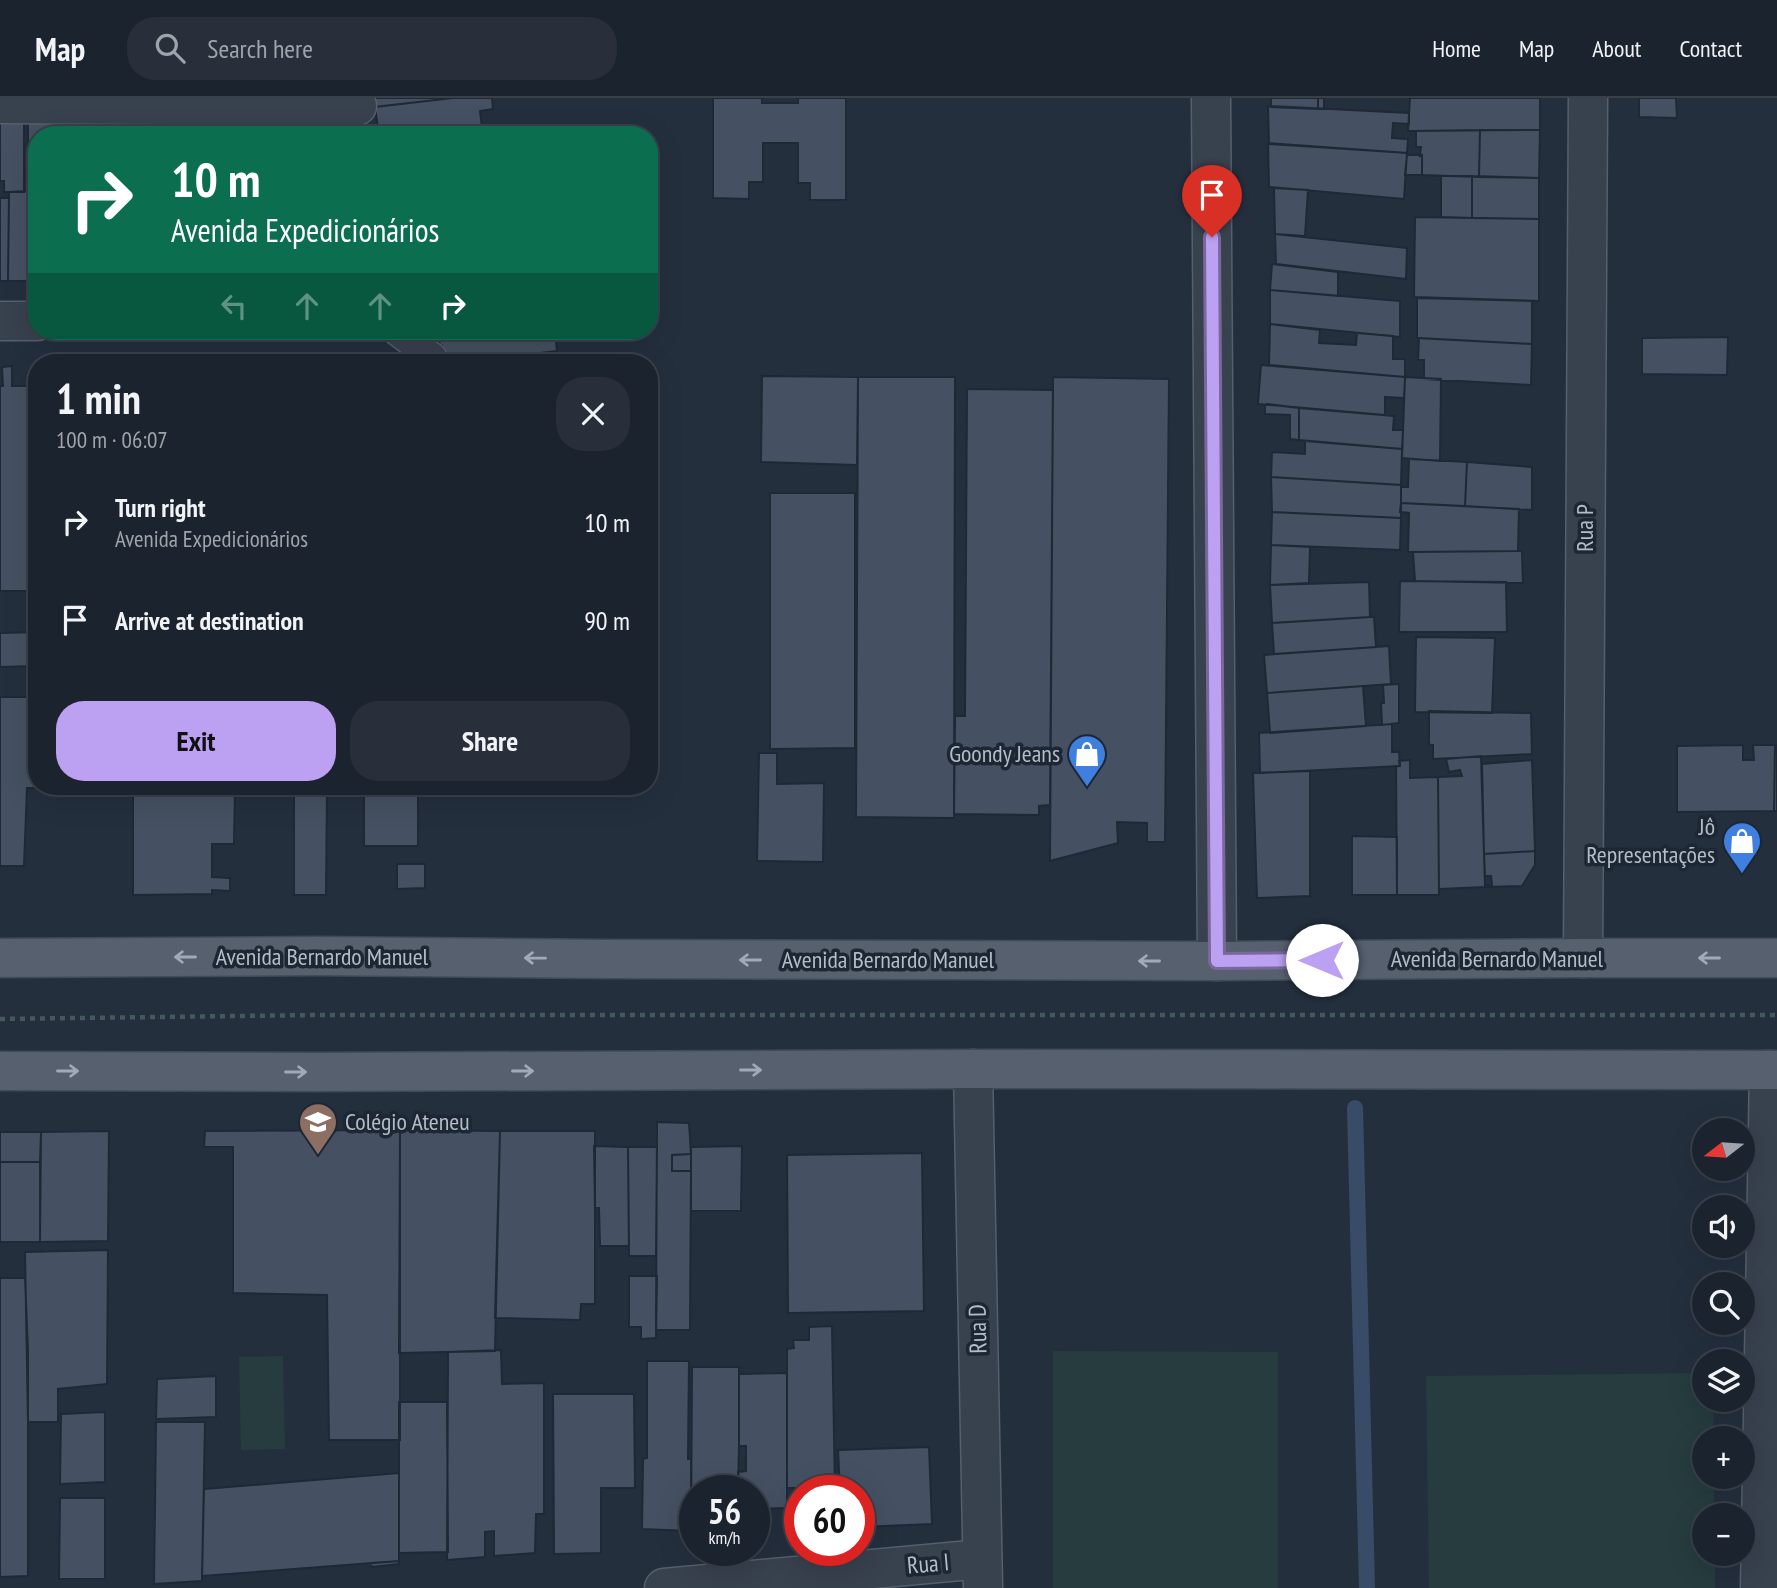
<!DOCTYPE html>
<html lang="en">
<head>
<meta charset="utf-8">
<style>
  :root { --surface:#1b232e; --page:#282f3a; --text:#f1f3f6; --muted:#a0a4aa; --line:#39404a; --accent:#bca0f2 }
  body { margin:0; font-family:"PT Sans Narrow",sans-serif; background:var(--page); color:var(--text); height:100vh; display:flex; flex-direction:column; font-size:26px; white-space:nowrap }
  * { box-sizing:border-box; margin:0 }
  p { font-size:23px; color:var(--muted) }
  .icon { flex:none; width:38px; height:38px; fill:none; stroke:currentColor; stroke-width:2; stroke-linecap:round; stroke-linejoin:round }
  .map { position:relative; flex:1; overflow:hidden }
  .details { position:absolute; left:28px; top:256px; width:630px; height:441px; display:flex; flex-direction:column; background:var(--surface); border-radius:28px; box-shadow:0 7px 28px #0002,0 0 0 2px var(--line) }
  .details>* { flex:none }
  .top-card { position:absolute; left:28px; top:28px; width:630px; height:214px; border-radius:28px; box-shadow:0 7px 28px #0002,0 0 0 2px var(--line); background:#0b6e4f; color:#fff; overflow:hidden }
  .needle { width:46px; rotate:253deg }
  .controls { position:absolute; left:1692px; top:1020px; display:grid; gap:14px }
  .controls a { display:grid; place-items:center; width:63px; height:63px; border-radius:50%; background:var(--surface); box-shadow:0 7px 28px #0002,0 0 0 2px var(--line); font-size:35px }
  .speed { position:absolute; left:679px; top:1377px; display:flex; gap:14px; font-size:35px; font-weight:700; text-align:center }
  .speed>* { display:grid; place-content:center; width:91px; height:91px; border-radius:50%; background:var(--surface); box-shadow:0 7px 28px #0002,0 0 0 2px var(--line); line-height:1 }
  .speed small { font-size:18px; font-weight:400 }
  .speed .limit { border:10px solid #d22; background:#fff; color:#111 }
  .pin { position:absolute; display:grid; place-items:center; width:60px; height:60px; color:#fff; margin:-72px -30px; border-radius:50% 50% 50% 0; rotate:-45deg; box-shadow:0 0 7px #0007 }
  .pin .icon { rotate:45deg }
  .me { position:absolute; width:77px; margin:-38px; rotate:270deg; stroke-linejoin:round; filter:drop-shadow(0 0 5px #0008) }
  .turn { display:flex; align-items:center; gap:24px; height:147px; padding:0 28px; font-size:32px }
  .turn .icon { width:91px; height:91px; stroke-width:2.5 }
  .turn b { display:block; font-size:49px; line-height:60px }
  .lanes { display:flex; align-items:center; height:66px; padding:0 28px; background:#0003; justify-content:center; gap:35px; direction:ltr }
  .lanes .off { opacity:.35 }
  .round { display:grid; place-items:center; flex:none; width:74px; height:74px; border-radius:28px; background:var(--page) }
  .overview { display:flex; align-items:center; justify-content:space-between; height:119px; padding:0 28px }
  h1 { font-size:42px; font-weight:700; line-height:52px }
  .button { display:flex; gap:14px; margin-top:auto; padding:14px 28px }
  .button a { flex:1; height:80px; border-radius:28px; background:var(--accent); color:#111; font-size:28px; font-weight:700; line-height:80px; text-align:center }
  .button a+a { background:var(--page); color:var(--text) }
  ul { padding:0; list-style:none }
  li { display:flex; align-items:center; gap:21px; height:98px; padding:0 28px }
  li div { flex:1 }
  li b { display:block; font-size:26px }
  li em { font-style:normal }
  header { display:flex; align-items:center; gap:42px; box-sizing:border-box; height:98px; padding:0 35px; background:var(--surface); border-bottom:2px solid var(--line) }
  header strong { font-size:33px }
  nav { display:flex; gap:38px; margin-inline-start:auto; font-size:24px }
  .search { width:490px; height:63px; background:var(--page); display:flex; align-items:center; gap:18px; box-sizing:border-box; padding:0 24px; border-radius:28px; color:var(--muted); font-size:26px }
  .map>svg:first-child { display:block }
  .green { fill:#263c3f }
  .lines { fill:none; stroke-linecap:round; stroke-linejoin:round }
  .stream { stroke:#394c67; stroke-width:16 }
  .building { fill:#455162; stroke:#1f2835; stroke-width:2 }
  .lane-casing { stroke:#565f6c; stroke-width:31 }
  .street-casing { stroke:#565f6c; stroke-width:41 }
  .primary-casing { stroke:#414a57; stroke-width:41 }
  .path { stroke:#44595c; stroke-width:4.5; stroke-dasharray:5 5; stroke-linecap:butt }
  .lane { stroke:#38414e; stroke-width:28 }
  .street { stroke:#38414e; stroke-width:38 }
  .primary { stroke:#56606e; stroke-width:38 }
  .oneway { stroke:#a1aab7 }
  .route-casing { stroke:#7a689d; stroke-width:18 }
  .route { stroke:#bca0f2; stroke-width:12 }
  .labels { text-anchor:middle; stroke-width:7; stroke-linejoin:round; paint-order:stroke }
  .street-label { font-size:24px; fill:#b4bcc9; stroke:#1d2633 }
  .poi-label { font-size:24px; fill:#b4bcc9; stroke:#1d2633; text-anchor:end }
</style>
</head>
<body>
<header>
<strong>Map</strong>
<div class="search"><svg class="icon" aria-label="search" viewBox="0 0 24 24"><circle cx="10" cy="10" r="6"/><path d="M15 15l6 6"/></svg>Search here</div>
<nav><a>Home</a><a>Map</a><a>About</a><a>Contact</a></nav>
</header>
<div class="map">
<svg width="1777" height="1490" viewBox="0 0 1777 1490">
  <rect width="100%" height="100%" fill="#242f3e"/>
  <!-- green -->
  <path class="green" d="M1053,1253L1278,1254V1490H1053Z
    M283,1258L285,1351L241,1352L239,1259Z
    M1704,1275V1302H1713L1714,1340H1704V1379H1714V1417L1704,1418V1456H1715V1490H1429L1426,1278Z"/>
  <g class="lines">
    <!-- stream -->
    <path class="stream" d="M1355,1010L1367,1490"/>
  </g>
  <!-- building -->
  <path class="building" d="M366,0H453L375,9Z
    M453,0H492L493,11L480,13L483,37H379L375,9Z
    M713,0H762V5H798V0H846V102H810V85H798V45H763V84H749V101L713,100Z
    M1271,0H1318V11L1271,9Z
    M1318,0H1324V11H1318Z
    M1410,0H1540V32L1408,33Z
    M1639,0H1676L1677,20L1639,19Z
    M1268,8L1409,15V26L1393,25L1392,40L1408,41L1407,55L1269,46Z
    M0,10L24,11V94H4V83H0Z
    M28,11L52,12L53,37H37V94L28,93Z
    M52,12H82V37H53Z
    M86,12H121L120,37H86Z
    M121,12H169L168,37H120Z
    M169,12L208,13L209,37H168Z
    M278,12L279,37H257L256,13Z
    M278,12L321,13L322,37H279Z
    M208,13H230L231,37H209Z
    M230,13H256L257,37H231Z
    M321,16L352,18L353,37H322Z
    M570,27V37H523V33Z
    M1480,32L1479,79L1422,77V57L1420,58L1421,49H1416V33Z
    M1480,32H1540L1539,80L1479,79Z
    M1268,45L1407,55L1404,101L1269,89Z
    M1407,57H1422V77H1405Z
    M1441,78H1472V120L1441,119Z
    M1472,78L1539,80V121L1472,120Z
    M1274,90L1308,92L1305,138L1275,136Z
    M28,93L35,94L34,183H8L9,94Z
    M0,100H9L8,183H0Z
    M35,103H37V164H34Z
    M1415,119L1539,121V203L1414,199Z
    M1275,136L1407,150L1406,181L1276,166Z
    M1272,166L1338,174V198L1270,192Z
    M1270,192L1400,203V239L1270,226Z
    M1417,200L1532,203V246L1417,240Z
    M1270,226L1320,232L1319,245L1356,247L1357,235L1393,238V261H1405V279L1269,267Z
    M438,233H555L557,253L463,264H443L442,248L440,249Z
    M1728,239L1727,277L1642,276V240Z
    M1419,240L1532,246L1531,287L1424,281V262H1418Z
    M329,258H361L362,264H329Z
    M521,258L522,264H463Z
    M180,261L231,262V264H180Z
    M362,262H395V264H362Z
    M1261,267L1405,279L1404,300L1385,299V317L1258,306Z
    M12,268V288H37V493H0V288H3L2,269Z
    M762,278L858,279L857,367L761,364Z
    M858,279H955L954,720L856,719Z
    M1053,279L1169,281L1165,744H1147V725L1117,724L1118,745L1050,763Z
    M1405,279L1441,281L1440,363L1402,360Z
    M967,291L1053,292L1050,707L1039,708V717L954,716L955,618H965Z
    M1267,306L1299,310V342L1290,341V317L1265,316V307Z
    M1299,310L1394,318L1393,332H1403L1402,351L1299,342Z
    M1305,343L1402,351L1401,387L1271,379L1272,354L1305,356Z
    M1409,361L1467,364L1465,408L1401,405V389H1408Z
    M1467,364L1532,369V412L1465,408Z
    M1271,379L1401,387V420L1272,414Z
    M770,395H855V650L770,651Z
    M1401,405L1519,411L1518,453L1408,454L1409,415L1400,414Z
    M1272,414L1401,420L1400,452L1271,447Z
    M1271,447L1310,449L1309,485L1270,487Z
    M1518,453H1522L1523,485L1415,483L1413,454Z
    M1400,483L1506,484L1507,534H1399Z
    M1369,484L1370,519L1272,525L1270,487Z
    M1370,519H1374L1376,549L1274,556L1272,525Z
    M37,534V568L0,569V535Z
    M1416,539L1495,540L1492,615L1415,614Z
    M1389,548L1391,586L1267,595L1264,557Z
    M1399,586V625L1382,627L1381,605H1384L1383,587Z
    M1363,588L1366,628L1270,635L1267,595Z
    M0,599H30V605H37V688H133V691L27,690L24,768H0Z
    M1429,613L1531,615L1532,656L1433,661V647H1430L1429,645Z
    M1392,626V654H1399L1400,668L1260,675L1259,635Z
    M1743,647V662H1754L1753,647H1775L1774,713L1677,714V648Z
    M1775,647H1777V713H1774Z
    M759,655H777V686L824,685L823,764L757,763Z
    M1481,658L1485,789L1439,791L1438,679L1462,678L1460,672L1449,674L1446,661Z
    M1410,662V680L1438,679L1439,797H1397L1396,668H1400L1399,663Z
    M1532,662L1535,753L1484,756L1482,666Z
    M1310,673V798L1257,800L1253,675Z
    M133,688H288V692L235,693L234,746H212V779L230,780V793L212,792V796L133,797Z
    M364,688H418V748H364Z
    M294,689L327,690L326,797H294Z
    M1352,738L1397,739V797H1352Z
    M1535,753V767L1522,788L1485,789V787H1492L1491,778H1485L1484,756Z
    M397,766H425V790L397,791Z
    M657,1024L689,1025L691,1056L672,1057V1073H691L690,1232H656Z
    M400,1032L500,1033L495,1253L399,1255Z
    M400,1032V1342H329L327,1197L233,1195V1049H204L205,1033Z
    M109,1033L108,1143L40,1144L41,1034Z
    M500,1033H595V1206H581L580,1222L495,1220Z
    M0,1034H41L40,1064H0Z
    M594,1048L628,1049L629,1148H600L599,1110H595Z
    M742,1048L741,1113H691V1049Z
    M628,1049H657L656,1158H629Z
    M922,1055L924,1213L788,1215L787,1057Z
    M691,1056V1073H672V1057Z
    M0,1064H40V1144H0Z
    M108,1152L107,1286L58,1291V1324H28L25,1154Z
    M629,1178H657L656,1240L641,1241V1229H629Z
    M0,1180H25L28,1252V1478L0,1479Z
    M832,1228L835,1390H787V1251L794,1250L793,1242H809V1229Z
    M501,1252L502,1286L544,1285V1416H536L535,1455L494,1458V1433L485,1434V1459L447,1462L448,1254Z
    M647,1263H689L688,1361H691V1433L642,1431L643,1361L647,1360Z
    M692,1269H739V1348L738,1393H695V1437H691Z
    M787,1275V1410L754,1411V1393H738V1374L746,1373V1348H739V1276Z
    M216,1278V1319L156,1321L157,1281Z
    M553,1296H634L635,1390H601V1455L554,1456Z
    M399,1304H447L448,1454L399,1455Z
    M105,1314V1384L60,1386L61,1316Z
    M156,1324H205L202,1483L154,1486Z
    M929,1349L932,1426L859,1429V1393H840L838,1352Z
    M399,1375V1463L202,1478L204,1391Z
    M60,1400H105V1481H59Z
    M399,1463V1466L372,1469L371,1465Z"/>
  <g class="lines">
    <defs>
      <path id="lane" d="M397,233L432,259V264"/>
      <path id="street" d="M1211,0L1217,863
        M0,6L357,8
        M0,223H37
        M1583,860L1588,0
        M973,971L983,1490
        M664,1490L982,1461
        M1760,1490L1769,972"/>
      <path id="primary" d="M0,860L318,858L603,861L1217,863L1583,860H1777
        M0,973L318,974L973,971L1777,972"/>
    </defs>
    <!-- lane casing -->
    <use href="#lane" class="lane-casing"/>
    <!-- street casing -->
    <use href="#street" class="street-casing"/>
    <!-- primary casing -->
    <use href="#primary" class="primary-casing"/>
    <!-- path -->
    <path class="path" d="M0,921L318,917H1777"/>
    <!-- lane -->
    <use href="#lane" class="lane"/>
    <!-- street -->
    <use href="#street" class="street"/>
    <!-- primary -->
    <use href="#primary" class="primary"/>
  </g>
  <!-- one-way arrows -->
  <defs><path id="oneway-shaft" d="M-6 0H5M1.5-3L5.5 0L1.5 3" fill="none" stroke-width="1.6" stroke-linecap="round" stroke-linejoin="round" transform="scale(1.75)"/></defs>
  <g class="oneway">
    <use href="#oneway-shaft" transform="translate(185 859) rotate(180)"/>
    <use href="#oneway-shaft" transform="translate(535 860) rotate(-179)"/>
    <use href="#oneway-shaft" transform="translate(1709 860) rotate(-180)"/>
    <use href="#oneway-shaft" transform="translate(750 862) rotate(-180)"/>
    <use href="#oneway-shaft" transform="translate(1149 863) rotate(-180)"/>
    <use href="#oneway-shaft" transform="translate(751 972)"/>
    <use href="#oneway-shaft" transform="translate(68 973)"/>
    <use href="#oneway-shaft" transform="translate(523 973)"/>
    <use href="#oneway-shaft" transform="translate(296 974)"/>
  </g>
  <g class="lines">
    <defs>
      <path id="route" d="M1212,139L1217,863L1322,862"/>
    </defs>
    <!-- route casing -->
    <use href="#route" class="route-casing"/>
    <!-- route -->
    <use href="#route" class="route"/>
  </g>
  <!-- icons -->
  <defs>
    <symbol id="shop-pin" viewBox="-11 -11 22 30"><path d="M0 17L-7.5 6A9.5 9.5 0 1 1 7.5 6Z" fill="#3f7fe0" stroke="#1d2633"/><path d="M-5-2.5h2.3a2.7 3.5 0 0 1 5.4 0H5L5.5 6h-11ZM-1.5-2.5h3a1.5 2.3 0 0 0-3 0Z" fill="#fff"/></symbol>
    <symbol id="school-pin" viewBox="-11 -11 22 30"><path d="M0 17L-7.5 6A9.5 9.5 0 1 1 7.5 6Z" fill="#8d6e63" stroke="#1d2633"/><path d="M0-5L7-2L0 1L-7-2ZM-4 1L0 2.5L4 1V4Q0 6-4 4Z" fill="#fff"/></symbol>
  </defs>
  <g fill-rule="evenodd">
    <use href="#shop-pin" x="1065" y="634" width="44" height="60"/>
    <use href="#shop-pin" x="1720" y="721" width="44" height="60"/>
    <use href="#school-pin" x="296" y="1002" width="44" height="60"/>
  </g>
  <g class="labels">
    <!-- street labels -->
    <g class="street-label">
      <text transform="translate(1585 430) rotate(-90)" y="8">Rua P</text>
      <text x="322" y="867">Avenida Bernardo Manuel</text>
      <text x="1497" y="869">Avenida Bernardo Manuel</text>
      <text x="888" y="870">Avenida Bernardo Manuel</text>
      <text transform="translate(978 1231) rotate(-91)" y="8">Rua D</text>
      <text transform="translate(928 1466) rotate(-5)" y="8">Rua I</text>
    </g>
    <!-- poi labels -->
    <g class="poi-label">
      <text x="1060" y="664">Goondy Jeans</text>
      <text x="1715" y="737">Jô<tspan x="1715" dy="28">Representações</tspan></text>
      <text x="345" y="1032" text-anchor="start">Colégio Ateneu</text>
    </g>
  </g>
</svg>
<div class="controls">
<a><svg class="needle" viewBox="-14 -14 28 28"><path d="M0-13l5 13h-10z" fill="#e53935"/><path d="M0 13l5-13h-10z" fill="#a0a4aa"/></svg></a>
<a><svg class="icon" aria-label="sound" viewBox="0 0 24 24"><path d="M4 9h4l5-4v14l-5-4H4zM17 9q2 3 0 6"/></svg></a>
<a><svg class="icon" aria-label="search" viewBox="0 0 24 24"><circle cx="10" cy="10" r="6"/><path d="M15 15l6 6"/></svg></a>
<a><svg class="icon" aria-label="layers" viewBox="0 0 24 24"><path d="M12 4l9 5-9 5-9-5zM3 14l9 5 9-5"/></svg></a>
<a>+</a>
<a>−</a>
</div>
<div class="speed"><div>56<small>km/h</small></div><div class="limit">60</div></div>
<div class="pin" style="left:1212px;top:139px;background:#d93025"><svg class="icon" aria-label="arrive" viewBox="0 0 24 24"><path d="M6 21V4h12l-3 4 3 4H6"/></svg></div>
<svg class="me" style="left:1322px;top:862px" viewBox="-20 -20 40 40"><circle r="19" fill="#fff"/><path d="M0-13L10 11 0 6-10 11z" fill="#bca0f2"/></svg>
<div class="top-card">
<div class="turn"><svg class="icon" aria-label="right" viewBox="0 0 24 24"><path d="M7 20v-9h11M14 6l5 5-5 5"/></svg><div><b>10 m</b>Avenida Expedicionários</div></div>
<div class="lanes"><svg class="icon off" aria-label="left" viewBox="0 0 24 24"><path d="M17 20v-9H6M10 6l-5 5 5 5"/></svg><svg class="icon off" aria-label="ahead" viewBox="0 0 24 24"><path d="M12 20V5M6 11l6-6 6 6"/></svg><svg class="icon off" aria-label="ahead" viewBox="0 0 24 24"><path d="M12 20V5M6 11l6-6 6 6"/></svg><svg class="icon" aria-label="right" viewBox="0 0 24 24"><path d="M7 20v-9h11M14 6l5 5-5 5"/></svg></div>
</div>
<section class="details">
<div class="overview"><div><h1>1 min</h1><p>100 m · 06:07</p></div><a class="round"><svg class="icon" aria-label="close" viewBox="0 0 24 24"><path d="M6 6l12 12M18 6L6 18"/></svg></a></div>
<ul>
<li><svg class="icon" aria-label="right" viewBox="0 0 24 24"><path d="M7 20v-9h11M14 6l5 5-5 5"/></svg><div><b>Turn right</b><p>Avenida Expedicionários</p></div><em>10 m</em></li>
<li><svg class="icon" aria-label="arrive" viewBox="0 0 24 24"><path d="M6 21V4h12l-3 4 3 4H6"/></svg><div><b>Arrive at destination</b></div><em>90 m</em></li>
</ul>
<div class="button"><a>Exit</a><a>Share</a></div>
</section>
</div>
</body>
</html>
